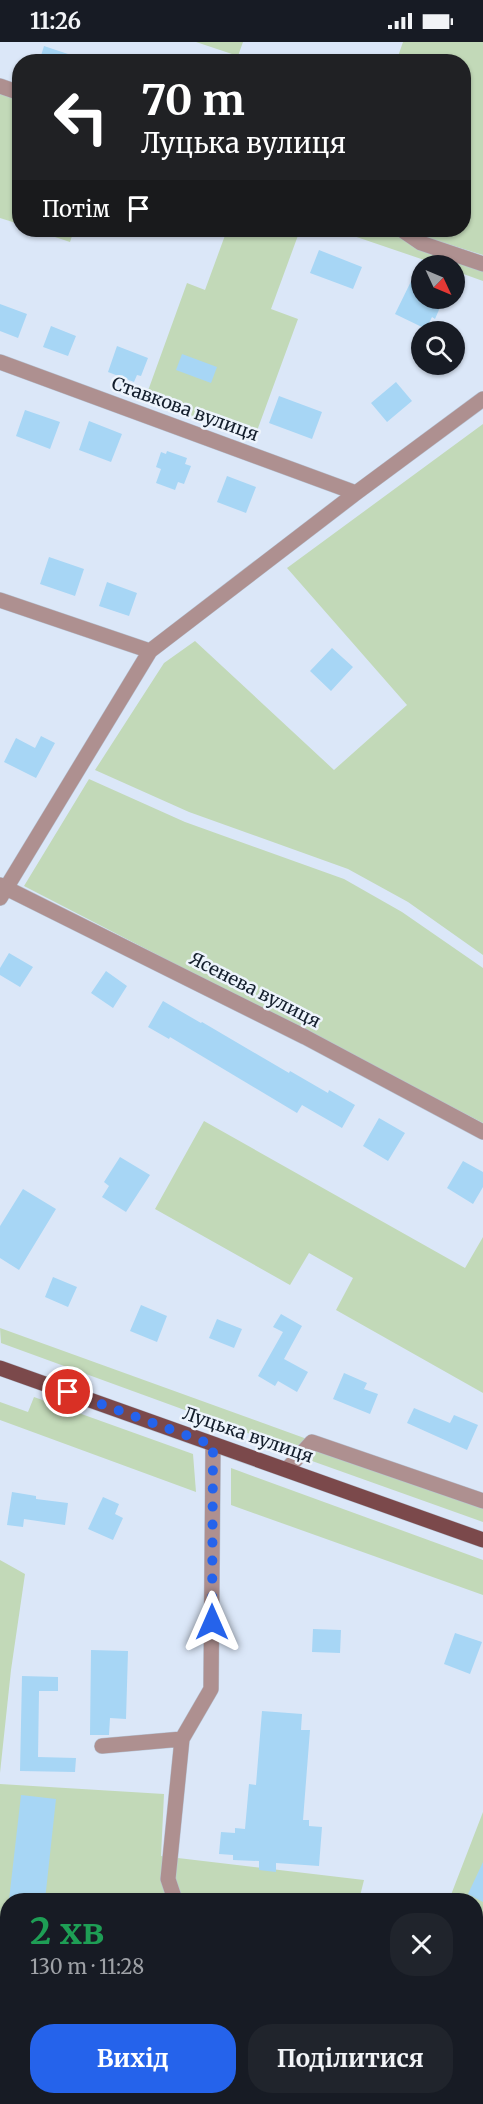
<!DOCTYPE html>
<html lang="uk">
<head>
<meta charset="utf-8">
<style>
  :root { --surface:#171b24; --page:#20242c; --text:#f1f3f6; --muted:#9ea1a6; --accent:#2563eb }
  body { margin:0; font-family:Merriweather,serif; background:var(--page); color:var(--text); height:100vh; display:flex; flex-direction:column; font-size:22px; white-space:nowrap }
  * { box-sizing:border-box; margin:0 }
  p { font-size:20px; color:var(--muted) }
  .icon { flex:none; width:33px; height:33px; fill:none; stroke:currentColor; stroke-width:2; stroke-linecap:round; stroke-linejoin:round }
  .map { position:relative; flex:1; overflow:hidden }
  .drawer { position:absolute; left:0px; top:1851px; width:483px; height:212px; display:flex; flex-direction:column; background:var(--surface); border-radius:24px 24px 0 0; box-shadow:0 2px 4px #0004 }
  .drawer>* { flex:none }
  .guide { position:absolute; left:12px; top:12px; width:459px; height:183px; border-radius:24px; box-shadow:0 2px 4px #0004; background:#202124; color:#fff; overflow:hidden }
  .needle { width:39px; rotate:134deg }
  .buttons { position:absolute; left:411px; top:213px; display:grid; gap:12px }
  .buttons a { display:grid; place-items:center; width:54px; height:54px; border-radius:50%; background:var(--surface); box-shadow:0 2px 4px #0004; font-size:30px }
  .pin { position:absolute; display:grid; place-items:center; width:51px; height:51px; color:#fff; margin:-26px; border:3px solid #fff; border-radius:50%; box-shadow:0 2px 6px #0007 }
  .me { position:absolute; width:66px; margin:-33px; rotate:0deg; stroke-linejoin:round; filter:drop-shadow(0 0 4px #0008) }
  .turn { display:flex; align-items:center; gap:21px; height:126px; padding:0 30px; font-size:27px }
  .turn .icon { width:78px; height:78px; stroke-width:2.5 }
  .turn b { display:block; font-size:42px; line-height:51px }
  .then { display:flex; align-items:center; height:57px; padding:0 30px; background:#0003; gap:12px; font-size:22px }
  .round { display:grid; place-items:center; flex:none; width:63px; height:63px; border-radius:24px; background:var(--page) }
  .summary { display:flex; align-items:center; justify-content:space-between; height:102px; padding:0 30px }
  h1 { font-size:36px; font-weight:700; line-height:45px; color:#1e9e55 }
  .button { display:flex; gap:12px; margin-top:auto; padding:12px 30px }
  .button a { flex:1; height:69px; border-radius:24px; background:var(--accent); color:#fff; font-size:24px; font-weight:700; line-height:69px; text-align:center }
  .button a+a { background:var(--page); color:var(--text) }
  .status { display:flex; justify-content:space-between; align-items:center; height:42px; padding:0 30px; background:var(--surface); direction:ltr }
  .status svg { height:16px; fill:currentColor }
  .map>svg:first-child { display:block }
  .green { fill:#c2d9b8 }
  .building { fill:#a7d6f5 }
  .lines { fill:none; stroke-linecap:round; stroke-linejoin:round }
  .minor-casing { stroke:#b7c3d3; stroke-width:16 }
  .major-casing { stroke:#b7c3d3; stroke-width:16 }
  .minor { stroke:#ae9090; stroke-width:15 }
  .major { stroke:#7b494b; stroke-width:15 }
  .route { stroke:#2563eb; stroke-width:10; stroke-dasharray:0 18 }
  .labels { text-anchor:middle; stroke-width:5; stroke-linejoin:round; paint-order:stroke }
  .street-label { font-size:18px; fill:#131e2c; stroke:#edf4fc }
</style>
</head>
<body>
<div class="status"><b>11:26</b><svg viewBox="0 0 49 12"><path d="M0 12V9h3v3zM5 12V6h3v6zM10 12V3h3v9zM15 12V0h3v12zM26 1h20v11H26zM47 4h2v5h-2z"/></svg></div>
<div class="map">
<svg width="483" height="2062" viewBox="0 0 483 2062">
  <rect width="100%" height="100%" fill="#dbe7f8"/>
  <!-- green -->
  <path class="green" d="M196,0H243L238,14L253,19H236L238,14Z
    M403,0H483V213L425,195L415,188H464V20H396Z
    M0,50L19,57V182L0,176Z
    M34,188H74L70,200Z
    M227,188H300L271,267L298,277L254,397L145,357L187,241L205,248Z
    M336,188H392L419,206L483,228V239L455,229L454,224L439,223Z
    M483,382V913L408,860L348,827L189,770L95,728L164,621L195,599L334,728L407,663L287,526Z
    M89,737L185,780L344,837L402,870L483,926V1081L24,844Z
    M204,1079L465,1226L483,1195V1351L336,1268L353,1236L309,1211L290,1243L155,1167Z
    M0,1286L307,1397L294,1408L1,1301Z
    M34,1355L193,1412L196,1450L0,1378V1360L28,1370Z
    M316,1407L483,1466V1480L312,1419Z
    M231,1426L483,1518V1553L231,1463Z
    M0,1518L25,1532L11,1628L0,1731Z
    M0,1742L164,1752L161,1814L364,1838L359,1858H8V2055H476V1858H449L483,1770V2062H0Z"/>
  <!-- building -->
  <path class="building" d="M44,4L83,17V20H39Z
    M319,208L362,225L353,247L310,231Z
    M422,217V256H444L435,277L432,275L426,287L395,272Z
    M0,262L27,272L18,296L0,289Z
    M51,284L76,294L68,314L43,305Z
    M117,304L148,316L141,334L137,333L134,340L108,330Z
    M182,312L217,325L211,341L176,328Z
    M396,340L412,359L387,380L371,361Z
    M279,354L322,370L312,397L269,381Z
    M25,368L60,380L50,407L16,394Z
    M89,379L122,392L111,420L79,408Z
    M167,409L187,416L185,422L191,424L184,442L178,440L175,448L156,441L161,427L156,425L161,410L166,412Z
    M227,434L256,445L246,471L217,460Z
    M49,515L84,527L75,554L40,542Z
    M107,540L137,551L129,574L99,564Z
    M332,606L353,625L331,649L310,629Z
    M41,694L55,701L36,736L4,720L16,696L35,706Z
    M9,911L33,925L20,945L0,933V926Z
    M106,929L127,944L113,966L91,951Z
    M163,959L201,981L202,980L289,1031L290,1029L328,1051L329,1048L355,1063L342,1086L302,1063L297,1071L170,995L169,997L148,985Z
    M379,1076L405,1091L388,1119L363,1104Z
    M120,1115L150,1133L126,1170L102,1155L109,1144L104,1140Z
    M463,1119L483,1130V1145L473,1162L447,1146Z
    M23,1147L56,1167L19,1228L0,1216V1184Z
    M53,1235L77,1245L68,1265L45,1255Z
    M141,1263L167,1274L157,1300L130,1289Z
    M281,1272L302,1284L284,1317L308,1330L297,1350L278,1339L275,1344L258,1334L283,1290L273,1285Z
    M217,1277L242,1287L234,1306L209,1296Z
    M344,1331L367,1341L364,1347L378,1352L370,1372L333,1357Z
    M414,1366L450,1381L454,1373L478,1383L467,1408L407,1381Z
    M12,1450L36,1454V1457L68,1461L65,1483L24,1477L23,1485L7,1483Z
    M103,1455L119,1462L115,1472L123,1476L113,1498L88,1487Z
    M313,1587L341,1588L340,1611L312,1610Z
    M455,1591L482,1600L470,1632L444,1622Z
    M91,1608L128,1609L126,1677L110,1676L109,1693H90Z
    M22,1634L58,1635V1649H39L38,1715L76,1716L75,1730L20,1729Z
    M262,1669L302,1672L301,1688H310L303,1778H309V1784L322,1785L319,1824L276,1821V1830L259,1828V1819L233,1818V1813L219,1812L221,1790L235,1791V1786L245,1787L249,1742L256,1743Z
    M21,1753L56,1757L45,1858H9Z
    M483,1820V1860L468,1852Z"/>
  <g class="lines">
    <defs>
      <path id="minor" d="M0,44L20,51
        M402,188L421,201L483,222
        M0,320L356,451
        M0,558L150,609
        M0,843L305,995L483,1090
        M0,856L150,609L356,451L483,357
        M287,1427L312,1400L483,1459
        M102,1704L182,1697L211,1647L213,1403
        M175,1858L168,1837L182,1697
        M217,2062L222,2055"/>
      <path id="major" d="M0,1326L483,1498"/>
    </defs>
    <!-- minor casing -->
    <use href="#minor" class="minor-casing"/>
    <!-- major casing -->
    <use href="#major" class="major-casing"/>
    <!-- minor -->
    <use href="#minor" class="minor"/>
    <!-- major -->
    <use href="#major" class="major"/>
  </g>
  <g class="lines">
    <!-- route -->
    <path class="route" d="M68,1350L213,1403L212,1580"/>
  </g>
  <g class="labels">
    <!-- street labels -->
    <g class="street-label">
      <text transform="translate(185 367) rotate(20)" y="6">Ставкова вулиця</text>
      <text transform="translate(255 948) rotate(27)" y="6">Ясенева вулиця</text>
      <text transform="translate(248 1393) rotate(19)" y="6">Луцька вулиця</text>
    </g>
  </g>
</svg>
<div class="buttons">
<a><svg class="needle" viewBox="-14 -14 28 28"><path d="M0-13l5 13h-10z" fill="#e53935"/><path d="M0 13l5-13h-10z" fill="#9ea1a6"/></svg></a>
<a><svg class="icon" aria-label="search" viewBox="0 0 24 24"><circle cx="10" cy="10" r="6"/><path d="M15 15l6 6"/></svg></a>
</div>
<div class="pin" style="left:68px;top:1350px;background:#d93025"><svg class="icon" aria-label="arrive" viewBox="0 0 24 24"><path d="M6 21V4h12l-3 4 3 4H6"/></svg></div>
<svg class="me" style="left:212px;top:1580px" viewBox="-20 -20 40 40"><path d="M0-17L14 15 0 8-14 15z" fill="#2563eb" stroke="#fff" stroke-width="4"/></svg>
<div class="guide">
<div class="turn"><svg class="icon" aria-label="left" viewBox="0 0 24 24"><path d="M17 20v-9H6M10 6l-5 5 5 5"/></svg><div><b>70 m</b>Луцька вулиця</div></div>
<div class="then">Потім<svg class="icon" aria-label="arrive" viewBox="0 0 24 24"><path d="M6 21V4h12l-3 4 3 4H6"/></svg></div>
</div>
<section class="drawer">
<div class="summary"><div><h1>2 хв</h1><p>130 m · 11:28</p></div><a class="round"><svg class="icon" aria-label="close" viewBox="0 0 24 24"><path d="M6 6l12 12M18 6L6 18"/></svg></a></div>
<div class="button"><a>Вихід</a><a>Поділитися</a></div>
</section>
</div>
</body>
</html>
